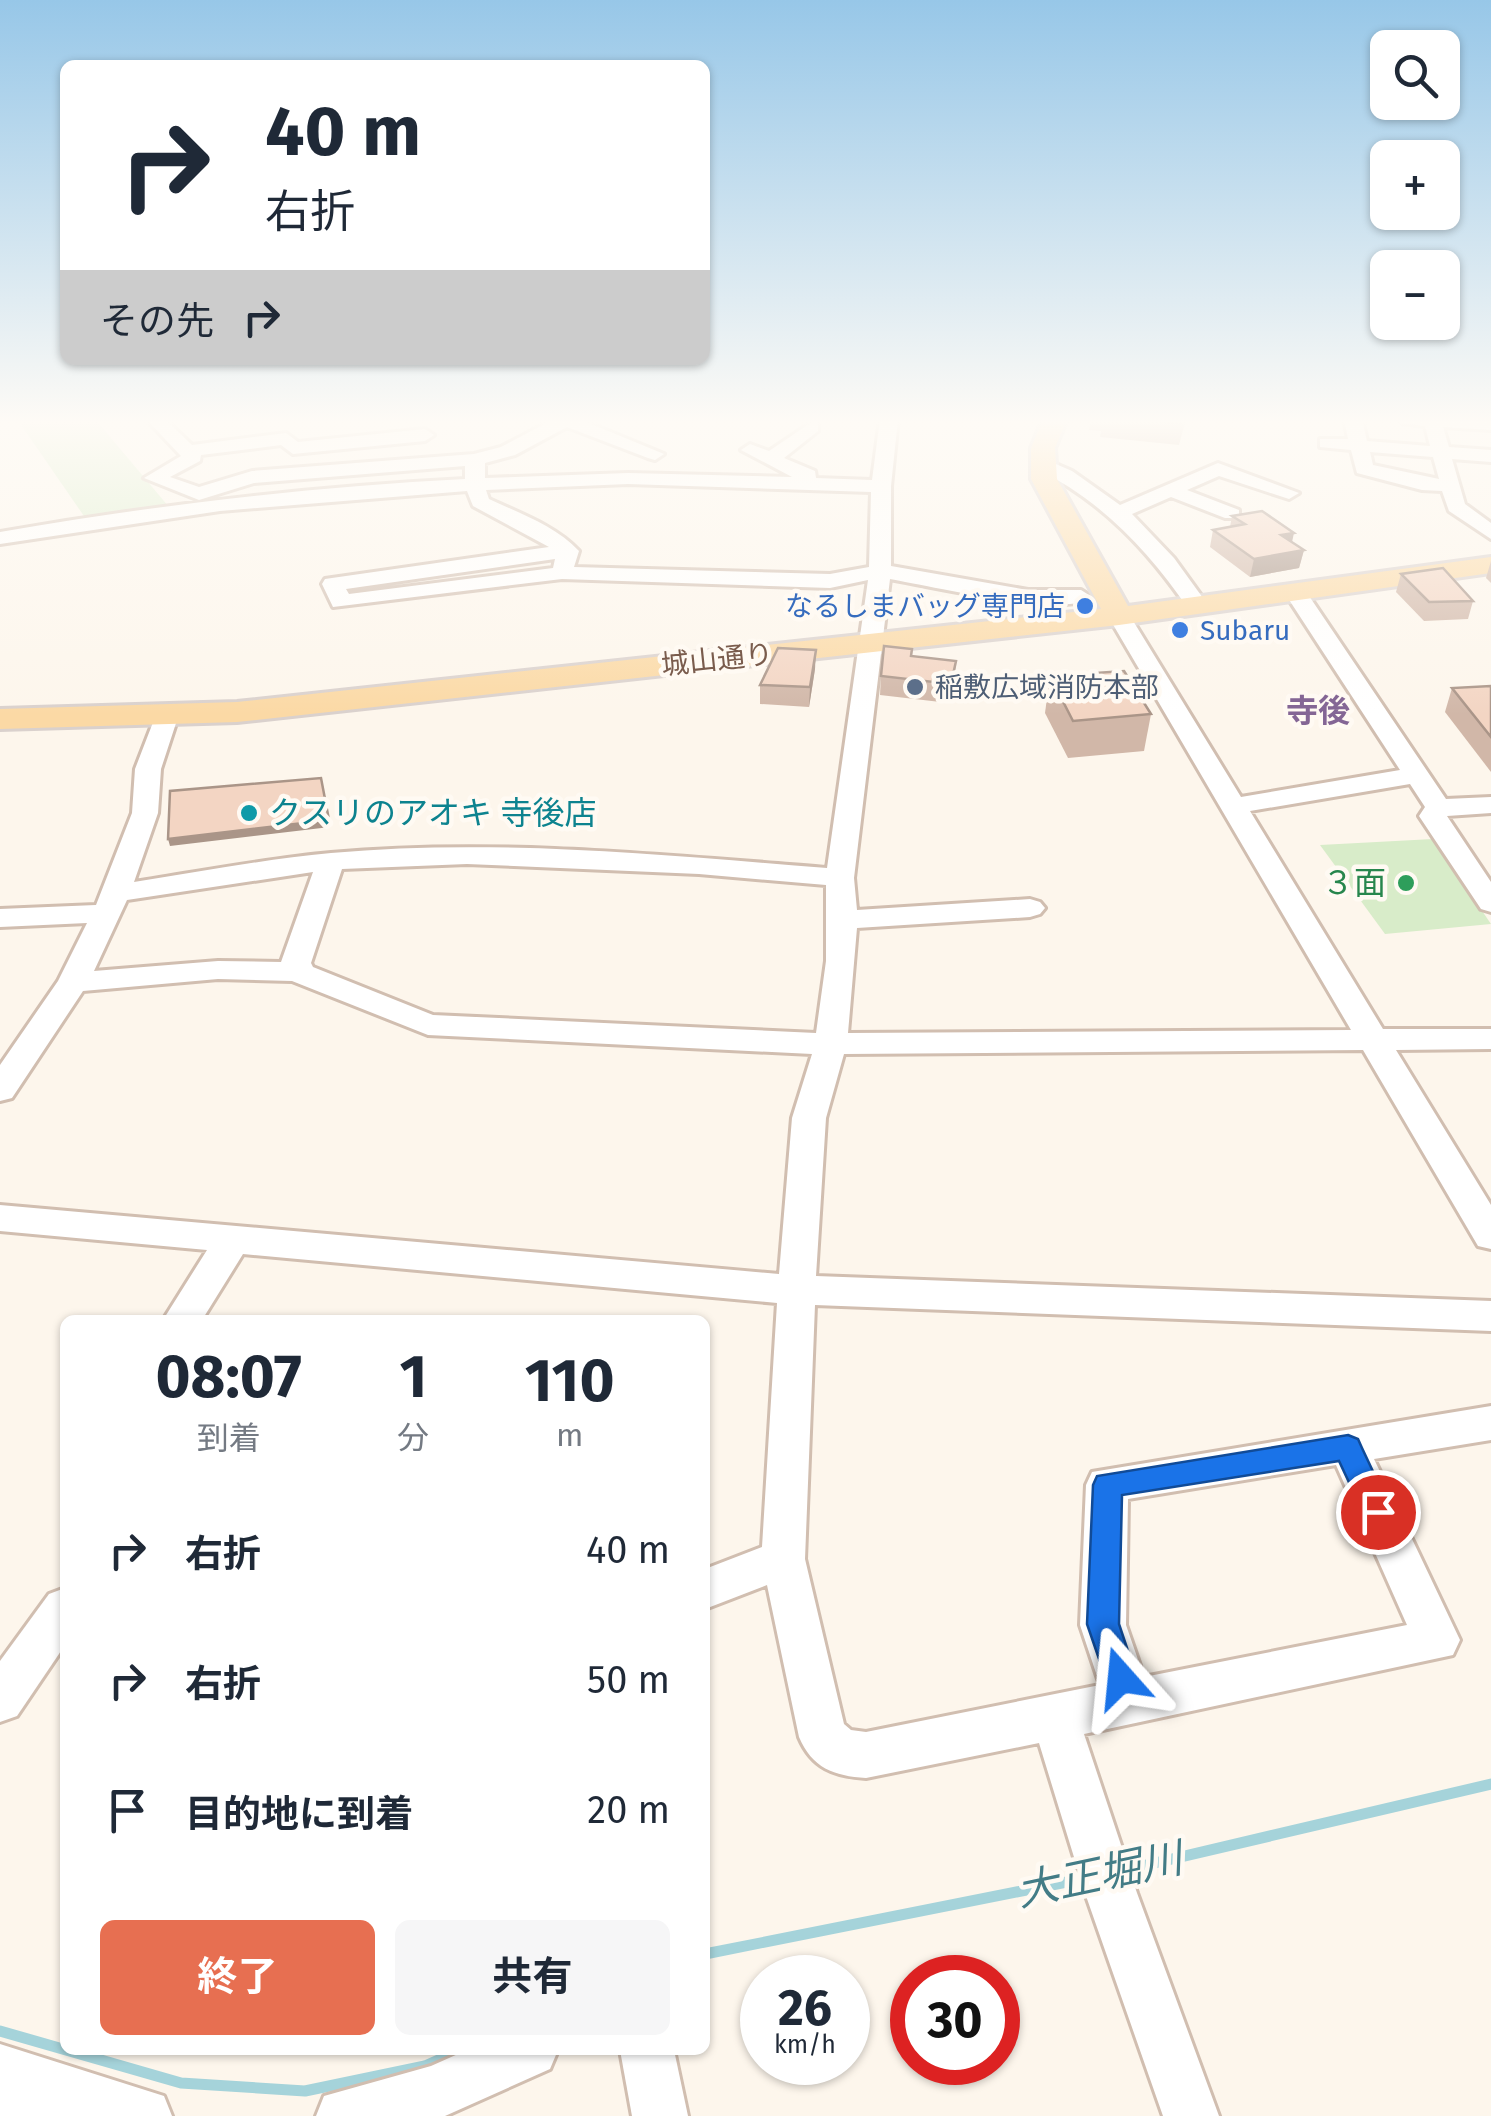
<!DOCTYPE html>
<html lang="ja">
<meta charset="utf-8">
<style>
body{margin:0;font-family:"Fira Sans","Noto Sans JP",sans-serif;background:#f6f6f7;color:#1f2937;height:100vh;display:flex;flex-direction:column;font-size:38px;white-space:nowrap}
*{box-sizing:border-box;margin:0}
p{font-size:32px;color:#747a83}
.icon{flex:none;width:55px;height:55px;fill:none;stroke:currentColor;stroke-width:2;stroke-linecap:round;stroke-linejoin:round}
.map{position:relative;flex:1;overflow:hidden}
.details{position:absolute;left:60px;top:1315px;width:650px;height:740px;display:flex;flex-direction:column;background:#fff;border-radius:15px;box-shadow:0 2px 8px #0004}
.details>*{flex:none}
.banner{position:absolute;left:60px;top:60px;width:650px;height:305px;border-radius:15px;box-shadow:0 2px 8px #0004;background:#fff;color:#1f2937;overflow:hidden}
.fabs{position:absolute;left:1370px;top:30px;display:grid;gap:20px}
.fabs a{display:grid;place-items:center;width:90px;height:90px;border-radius:15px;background:#fff;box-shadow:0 2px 8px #0004;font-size:50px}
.speed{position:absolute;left:740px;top:1955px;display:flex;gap:20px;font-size:50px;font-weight:700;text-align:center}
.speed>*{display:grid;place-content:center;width:130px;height:130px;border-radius:50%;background:#fff;box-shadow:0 2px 8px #0004;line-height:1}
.speed small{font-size:25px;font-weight:400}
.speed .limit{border:15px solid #d22;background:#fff;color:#111}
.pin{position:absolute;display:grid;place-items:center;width:85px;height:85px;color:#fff;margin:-42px;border:5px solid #fff;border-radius:50%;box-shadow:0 2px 10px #0007}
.me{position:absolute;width:110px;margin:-55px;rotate:342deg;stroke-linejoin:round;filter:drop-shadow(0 0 8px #0008)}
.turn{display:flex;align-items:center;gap:35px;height:210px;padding:0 40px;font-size:45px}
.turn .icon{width:130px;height:130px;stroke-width:2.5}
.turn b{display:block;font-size:70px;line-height:85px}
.then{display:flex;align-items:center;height:95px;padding:0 40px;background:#0003;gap:20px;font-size:38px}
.eta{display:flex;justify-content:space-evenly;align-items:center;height:170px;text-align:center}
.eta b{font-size:60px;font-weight:700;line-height:70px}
.button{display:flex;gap:20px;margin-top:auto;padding:20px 40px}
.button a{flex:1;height:115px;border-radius:15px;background:#e76f51;color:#fff;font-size:40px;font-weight:700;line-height:115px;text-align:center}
.button a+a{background:#f6f6f7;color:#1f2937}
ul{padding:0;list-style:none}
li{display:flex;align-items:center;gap:30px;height:130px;padding:0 40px}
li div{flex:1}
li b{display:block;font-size:38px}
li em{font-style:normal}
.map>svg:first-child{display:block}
.green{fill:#d8ecc9}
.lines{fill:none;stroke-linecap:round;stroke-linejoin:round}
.stream{stroke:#a5d3da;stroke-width:11}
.minor-casing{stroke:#d1beb0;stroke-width:6}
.major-casing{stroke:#dad1cd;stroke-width:6}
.minor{fill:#fff;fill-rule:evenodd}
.major{fill:#fbd9a5;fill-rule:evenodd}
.wall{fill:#d1b7a8}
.shaded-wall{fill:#aa9588}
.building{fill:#f3d5c3;stroke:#aa9588;stroke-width:2.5}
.route{fill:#1a73e8;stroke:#114b97;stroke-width:2.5}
.shop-dot{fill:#3f7fe0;stroke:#fffaf3;stroke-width:4}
.service-dot{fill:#5c6f8a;stroke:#fffaf3;stroke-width:4}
.culture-dot{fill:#0f9aa8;stroke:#fffaf3;stroke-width:4}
.leisure-dot{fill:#2e9e5b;stroke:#fffaf3;stroke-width:4}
.labels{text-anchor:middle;stroke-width:9;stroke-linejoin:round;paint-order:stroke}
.far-shop-label{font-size:28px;fill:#366cbe;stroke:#fffaf3;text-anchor:end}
.far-street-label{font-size:28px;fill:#7a5c4d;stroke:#fffaf3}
.far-service-label{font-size:28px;fill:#4e5e75;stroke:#fffaf3;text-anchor:start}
.far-quarter-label{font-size:32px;font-weight:bold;fill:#846695;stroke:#fffaf3}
.culture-label{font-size:32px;fill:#0d838f;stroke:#fffaf3;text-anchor:start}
.leisure-label{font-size:32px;fill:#27864d;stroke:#fffaf3;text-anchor:end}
.near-water-label{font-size:42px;font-style:italic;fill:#437c86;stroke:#fffaf3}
</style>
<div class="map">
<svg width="1491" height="2116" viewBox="0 0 1491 2116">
<rect width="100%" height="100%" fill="#fdf6ec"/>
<g class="green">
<path d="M17,419H95L169,507L86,519Z"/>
<path d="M1433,839L1491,924L1385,934L1320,845Z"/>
</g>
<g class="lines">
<g class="stream">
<path d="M1121,1871L1491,1784"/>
<path d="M705,1954L1087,1878"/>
<path d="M0,2031L181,2083L305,2091L425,2066L461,2050"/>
</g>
<defs>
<g id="minor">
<path d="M146,419H165L192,445L286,433L298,442L425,429L434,435L425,441L293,454L281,445L201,455L200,461L170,477L199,487L252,471L474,454L501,447L554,419H579L664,454L655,460L648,458L567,427L515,455L485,463V478L628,473L792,477L741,450L750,444L769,451L812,422L818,423V431L784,458L815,471L816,478L872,480L880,419H898L891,486V566L1028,590H1081L1092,597C1070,619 925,585 890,579L854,878L857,910L1030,899L1040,902L1045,908L1040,914L1030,917L857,928L848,1033L1351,1030L1108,616L1111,611H1127L1241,797L1400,770L1284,592L1295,585L1303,587L1446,799L1491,797V813L1447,816L1491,882V912L1481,909L1419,816L1425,807L1410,784L1250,811L1383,1029H1491V1049L1396,1050L1491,1205V1249L1478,1246L1363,1050L844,1054L826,1118L816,1276L1491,1301V1331L815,1305L805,1559L844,1724L851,1730L866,1732L1100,1685L1080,1625L1086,1485L1092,1472L1491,1406V1440L1374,1459L1460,1640L1453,1655L1084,1734L1137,1893L1219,2116H1163L1085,1893L1039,1743L866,1778C834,1776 812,1768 799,1737L767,1585L705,1609V1569L762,1547L777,1303L243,1254L202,1320H163L207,1250L0,1231V1205L779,1274L792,1118L812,1054L428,1035L292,981L218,979L83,991L12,1098L0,1101V1065L58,981L87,923L0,927V909L96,905L132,813L135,769L157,712H175L178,717L161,769L158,813L134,882C200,872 265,859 331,853C495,838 664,855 827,868L868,580L830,588L562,579L333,607L322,584L325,579L549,547L473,506L467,491L220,511L0,544V532C154,505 309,487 465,479V466L254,483L199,500L144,478L181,456ZM628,484L871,492L869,567L830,574L574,567L579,551C556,526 519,513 489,499L486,490ZM555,559L553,568L349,594L346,589ZM467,864L699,874L826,885V961L816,1033L433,1015L313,967L311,963L342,869ZM313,872L281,962L218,961L94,971L127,900ZM1336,1465L1407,1625L1144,1677L1126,1625L1128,1499Z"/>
<path d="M1344,419H1362L1367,441L1430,446L1425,426L1402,423L1399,419L1491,420V430L1443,427L1449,447L1491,450V462L1452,459L1465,504L1491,523V539L1449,511L1442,491L1422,490L1357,473L1351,450L1320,447V439H1348ZM1370,452L1433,457L1439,479L1373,465Z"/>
<path d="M1042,458L1072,471L1120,505L1218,463L1299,493L1289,499L1219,476L1187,490L1239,510V518H1225L1171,497L1132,514L1174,558L1208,605L1197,612L1189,610C1148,550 1101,500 1035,468L1032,464Z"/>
<path d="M65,1588V1645L17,1716L0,1722V1661L49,1594Z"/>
<path d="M0,2044L164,2096L172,2116H0Z"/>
<path d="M467,2050H558L550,2069L445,2116H316L324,2096L431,2066Z"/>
<path d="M620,2050H674L688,2116H632Z"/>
</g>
<path id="major" d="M1043,419H1067L1055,448L1057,479L1128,606L1491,557V573L1119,625L237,722L0,729V709L237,702L1101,609L1031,479V448Z"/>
</defs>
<use href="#minor" class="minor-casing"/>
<use href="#major" class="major-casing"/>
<use href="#minor" class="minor"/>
<use href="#major" class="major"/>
</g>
<g class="wall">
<path d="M1091,419H1186L1179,445L1100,437L1101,431L1089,430Z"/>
<path d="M1232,516L1292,543L1304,550L1299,568L1250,577L1210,547L1213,530L1230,527Z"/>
<path d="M1491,561V583L1486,578Z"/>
<path d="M1401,574L1473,601L1468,619L1424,621L1396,592Z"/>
<path d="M815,669L809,707L760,704V685Z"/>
<path d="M881,676L954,680L949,703L880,695Z"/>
<path d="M1050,676L1151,714L1144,751L1068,758L1045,713Z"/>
<path d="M1491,686V772L1445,712L1452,688Z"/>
</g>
<g class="shaded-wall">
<path d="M1294,533L1290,551L1281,535Z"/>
<path d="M1304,550L1299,568L1250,577L1254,559Z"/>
<path d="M816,650L815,669L809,707L810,687Z"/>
<path d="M956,661L954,680L949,703L951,684Z"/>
<path d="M329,820L330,827L170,846L168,839Z"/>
</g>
<g class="building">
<path d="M1136,419H1184L1182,424Z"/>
<path d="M1262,511L1294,533L1281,535L1304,550L1254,559L1213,530L1245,524L1232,516Z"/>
<path d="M1443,568L1473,601L1429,602L1401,574Z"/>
<path d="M884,646L912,649L911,656L956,661L951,684L881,676Z"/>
<path d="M778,648L816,650L810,687L760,685Z"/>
<path d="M1124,671L1151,714L1073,721L1050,676Z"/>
<path d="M1491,686V737L1452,688Z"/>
<path d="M321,778L329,820L168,839L170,791Z"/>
</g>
<linearGradient id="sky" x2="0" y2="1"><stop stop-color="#97c7e8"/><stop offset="0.59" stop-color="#fefbf6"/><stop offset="1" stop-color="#fefbf6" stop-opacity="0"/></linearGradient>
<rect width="1491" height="715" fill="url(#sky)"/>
<path class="route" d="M1348,1435L1358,1439L1362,1448L1392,1512L1388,1521L1378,1525L1367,1521L1339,1461L1122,1495L1119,1624L1137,1678L1132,1688L1121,1693L1109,1688L1087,1624L1093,1485L1097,1476Z"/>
<g class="shop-dot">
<circle cx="1085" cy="606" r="10"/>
<circle cx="1180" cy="630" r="10"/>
</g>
<circle class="service-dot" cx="915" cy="687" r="10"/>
<circle class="culture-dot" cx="249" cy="813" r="10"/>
<circle class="leisure-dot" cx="1406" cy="883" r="10"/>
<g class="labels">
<g class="far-shop-label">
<text x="1065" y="616">なるしまバッグ専門店</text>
<text x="1200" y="640" text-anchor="start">Subaru</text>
</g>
<g class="far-street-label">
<text transform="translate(717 659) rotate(-6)" y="10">城山通り</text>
</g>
<g class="far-service-label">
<text x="935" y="697">稲敷広域消防本部</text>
</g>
<g class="far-quarter-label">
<text x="1318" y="722">寺後</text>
</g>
<g class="culture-label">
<text x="269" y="824">クスリのアオキ 寺後店</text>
</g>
<g class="leisure-label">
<text x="1386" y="894">３面</text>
</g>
<g class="near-water-label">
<text transform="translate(1099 1874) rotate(-12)" y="15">大正堀川</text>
</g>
</g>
</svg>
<div class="fabs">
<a><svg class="icon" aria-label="search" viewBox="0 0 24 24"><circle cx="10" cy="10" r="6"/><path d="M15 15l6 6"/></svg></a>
<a>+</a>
<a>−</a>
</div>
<div class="speed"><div>26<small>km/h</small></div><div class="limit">30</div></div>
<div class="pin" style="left:1378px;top:1512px;background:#d93025"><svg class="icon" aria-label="arrive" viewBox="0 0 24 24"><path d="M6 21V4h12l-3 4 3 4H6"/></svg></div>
<svg class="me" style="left:1121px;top:1678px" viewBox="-20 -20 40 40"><path d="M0-17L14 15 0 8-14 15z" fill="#1a73e8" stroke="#fff" stroke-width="4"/></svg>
<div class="banner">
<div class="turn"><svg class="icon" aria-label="right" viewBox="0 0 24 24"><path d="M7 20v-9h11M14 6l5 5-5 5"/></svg><div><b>40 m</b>右折</div></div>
<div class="then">その先<svg class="icon" aria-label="right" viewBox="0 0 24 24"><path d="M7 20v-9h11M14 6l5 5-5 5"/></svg></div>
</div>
<section class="details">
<div class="eta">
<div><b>08:07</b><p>到着</p></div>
<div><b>1</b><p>分</p></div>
<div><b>110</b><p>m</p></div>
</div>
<ul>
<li><svg class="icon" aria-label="right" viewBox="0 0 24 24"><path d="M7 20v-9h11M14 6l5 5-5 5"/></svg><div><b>右折</b></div><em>40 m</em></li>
<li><svg class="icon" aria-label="right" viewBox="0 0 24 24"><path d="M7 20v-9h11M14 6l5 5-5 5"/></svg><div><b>右折</b></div><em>50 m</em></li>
<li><svg class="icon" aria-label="arrive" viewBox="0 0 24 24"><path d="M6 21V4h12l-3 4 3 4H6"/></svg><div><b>目的地に到着</b></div><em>20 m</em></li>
</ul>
<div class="button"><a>終了</a><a>共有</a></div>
</section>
</div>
